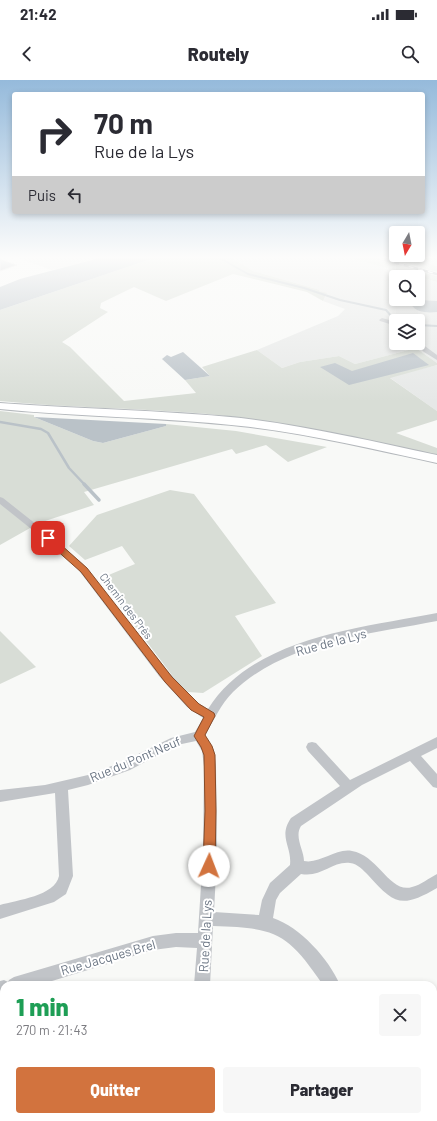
<!DOCTYPE html>
<html lang="fr">
<meta charset="utf-8">
<style>
body{margin:0;font-family:Barlow,sans-serif;background:#f7f7f7;color:#2b2b33;height:100vh;display:flex;flex-direction:column;font-size:15px;white-space:nowrap}
*{box-sizing:border-box;margin:0}
p{font-size:13px;color:#7c7c81}
.icon{flex:none;width:22px;height:22px;fill:none;stroke:currentColor;stroke-width:2;stroke-linecap:round;stroke-linejoin:round}
.map{position:relative;flex:1;overflow:hidden}
.sheet{position:absolute;left:0px;top:901px;width:437px;height:140px;display:flex;flex-direction:column;background:#fff;border-radius:12px 12px 0 0;box-shadow:0 2px 6px #0003}
.sheet>*{flex:none}
.guide{position:absolute;left:12px;top:12px;width:413px;height:122px;border-radius:4px;box-shadow:0 2px 6px #0003;background:#fff;color:#2b2b33;overflow:hidden}
.needle{width:26px;rotate:190deg}
.controls{position:absolute;left:389px;top:146px;display:grid;gap:8px}
.controls a{display:grid;place-items:center;width:36px;height:36px;border-radius:4px;background:#fff;box-shadow:0 2px 6px #0003;font-size:20px}
.pin{position:absolute;display:grid;place-items:center;width:34px;height:34px;color:#fff;margin:-17px;border-radius:8px;box-shadow:0 2px 6px #0006}
.me{position:absolute;width:44px;margin:-22px;rotate:2deg;stroke-linejoin:round;filter:drop-shadow(0 0 3px #0008)}
.turn{display:flex;align-items:center;gap:14px;height:84px;padding:0 16px;font-size:18px}
.turn .icon{width:52px;height:52px;stroke-width:2.5}
.turn b{display:block;font-size:28px;line-height:34px}
.then{display:flex;align-items:center;height:38px;padding:0 16px;background:#0003;gap:8px;font-size:15px}
.round{display:grid;place-items:center;flex:none;width:42px;height:42px;border-radius:4px;background:#f7f7f7}
.head{display:flex;align-items:center;justify-content:space-between;height:68px;padding:0 16px}
h1{font-size:24px;font-weight:800;line-height:30px;color:#1e9e55}
.cta{display:flex;gap:8px;margin-top:auto;padding:8px 16px}
.cta a{flex:1;height:46px;border-radius:4px;background:#d2733e;color:#fff;font-size:16px;font-weight:800;line-height:46px;text-align:center}
.cta a+a{background:#f7f7f7;color:#2b2b33}
.status{display:flex;justify-content:space-between;align-items:center;height:28px;padding:0 20px;background:#fff;direction:ltr}
.status svg{height:11px;fill:currentColor}
header{display:flex;justify-content:space-between;align-items:center;height:52px;padding:0 16px;background:#fff;font-size:18px;font-weight:800}
.map>svg:first-child{display:block}
.built{fill:#e6e8e7;fill-rule:evenodd}
.green{fill:#d8ddd6}
.water{fill:#bac2c8}
.lines{fill:none;stroke-linecap:round;stroke-linejoin:round}
.stream-far2{stroke:#bac2c8;stroke-width:2}
.stream-far1{stroke:#bac2c8;stroke-width:2.5}
.stream{stroke:#bac2c8;stroke-width:3.5}
.building{fill:#a8aeb5;stroke:#dadbd9}
.primary-casing{stroke:#b4b8bc;stroke-width:2}
.street{fill:#c1c4c8;fill-rule:evenodd}
.primary{fill:#fff;fill-rule:evenodd}
.rail-casing{stroke:#a3a7ad;stroke-width:2.5}
.rail{stroke:#fff;stroke-width:1.5;stroke-dasharray:5;stroke-linecap:butt}
.route{fill:#d2733e;stroke:#884b28}
.labels{text-anchor:middle;stroke-width:4;stroke-linejoin:round;paint-order:stroke}
.street-label{font-size:11px;fill:#6b7684;stroke:#fff}
.near-street-label{font-size:13px;fill:#6b7684;stroke:#fff}
</style>
<div class="status"><b>21:42</b><svg viewBox="0 0 49 12"><path d="M0 12V9h3v3zM5 12V6h3v6zM10 12V3h3v9zM15 12V0h3v12zM26 1h20v11H26zM47 4h2v5h-2z"/></svg></div>
<header><svg class="icon" aria-label="back" viewBox="0 0 24 24"><path d="M15 5l-7 7 7 7"/></svg>Routely<svg class="icon" aria-label="search" viewBox="0 0 24 24"><circle cx="10" cy="10" r="6"/><path d="M15 15l6 6"/></svg></header>
<div class="map">
<svg width="437" height="1041" viewBox="0 0 437 1041">
<rect width="100%" height="100%" fill="#f8f9f7"/>
<g class="built">
<path d="M11,176H107L52,190Z"/>
<path d="M229,176H343L437,202V283L416,268L355,284L339,276L300,282L282,288L257,270L338,236L345,229L323,221L327,214L319,211L320,210L253,191ZM396,197H418V219H396ZM396,241H418V263H396Z"/>
<path d="M401,176H437V186Z"/>
<path d="M437,285V331L389,297Z"/>
</g>
<g class="green">
<path d="M160,176H229L253,191L320,210L319,211L327,213L323,221L307,212L233,194L166,221L134,207L101,223L100,228L108,232L62,262L70,267L124,321L196,313L185,300L210,296L202,287L257,270L282,288L300,282L339,276L355,284L416,268L437,283V285L390,298L437,331V340L396,353L437,368V375C361,358 286,342 208,334C139,328 69,328 0,321V230Z"/>
<path d="M343,176H365L437,196V202Z"/>
<path d="M379,176H401L437,186V192Z"/>
<path d="M0,331L34,335V337L93,361L103,363L166,346V344L236,351L327,367L288,382L266,365L236,374L232,369L84,412L94,425L39,443L0,465Z"/>
<path d="M170,410L194,414L276,523L235,536L262,576L203,613L188,612L181,607L99,499L135,484L122,466L85,480L69,466L97,435Z"/>
<path d="M0,551L36,587L0,604Z"/>
</g>
<g class="water">
<path d="M107,176H160L0,230V207L20,199Z"/>
<path d="M419,220L437,221V232C428,233 416,233 411,224Z"/>
<path d="M183,272L210,296L185,300L162,279L167,275L171,277Z"/>
<path d="M413,273L429,285L349,305L320,287L335,283L352,291Z"/>
<path d="M34,337L166,344V346L103,363L93,361Z"/>
</g>
<g class="lines">
<g class="stream-far2">
<path d="M216,176L248,194L304,208L340,220L386,230L392,237L403,241"/>
<path d="M418,245L437,246"/>
</g>
<path class="stream-far1" d="M0,342L41,349L48,353L69,388L85,405"/>
<path class="stream" d="M84,404L99,420"/>
</g>
<path class="building" d="M0,179L17,185L0,191Z"/>
<g class="lines">
<defs>
<path id="primary" d="M0,323C80,329 161,330 241,338C307,346 372,361 437,375V383C372,369 307,353 241,346C161,337 80,337 0,329Z"/>
</defs>
<use href="#primary" class="primary-casing"/>
<g class="street">
<path d="M382,238L396,242V246L380,241L379,240Z"/>
<path d="M418,261L437,275V280L424,272L415,263H418Z"/>
<path d="M0,417L3,418L51,456L83,484L167,590L195,621L208,629C253,557 361,548 437,533V541C370,554 284,562 233,612C221,624 213,641 205,656L214,670L216,686L217,773L214,832L259,835L262,820L270,803L290,785C292,766 278,757 291,738L340,706L308,671L306,667L308,663L312,662L316,663L350,700L437,657V668L421,676L437,694V708L433,707L410,681L362,705L301,746C294,757 304,770 304,781C321,784 335,768 352,771C378,775 390,814 412,807C421,805 429,798 437,794V808C401,829 394,824 368,795C363,790 358,784 350,783C332,781 321,798 301,794L280,813L276,820L273,838C300,847 329,879 340,905H323C287,852 276,848 213,846L210,905H194L197,868L176,867L153,870L39,905H4V916L0,917V901L4,900L8,902L9,900L14,897L153,856L176,853H198L203,773L204,686L202,671L196,661L177,665L130,690L88,705L68,710L73,796L66,814L54,822L0,839V825C17,820 55,816 59,796L55,713L0,722V710L45,705L88,695L122,682L171,658L195,652L203,638L187,627L159,596L77,488L45,460L0,424Z"/>
<path d="M179,1037H197L196,1041H178Z"/>
<path d="M411,1037H429L431,1041H413Z"/>
</g>
<use href="#primary" class="primary"/>
<defs>
<path id="rail" d="M370,176L437,194"/>
</defs>
<use href="#rail" class="rail-casing"/>
<use href="#rail" class="rail"/>
</g>
<linearGradient id="sky" x2="0" y2="1"><stop stop-color="#95badb"/><stop offset="0.55" stop-color="#fcfcfb"/><stop offset="1" stop-color="#fcfcfb" stop-opacity="0"/></linearGradient>
<rect width="437" height="322" fill="url(#sky)"/>
<path class="route" d="M45,456H51L87,488L172,597L199,624L214,633L215,636L205,655L212,666L215,675L216,731L215,786L213,790L209,792L204,790L203,786L205,731L204,675L201,667L194,656L204,637L191,630L165,602L81,492L45,460L44,458Z"/>
<g class="labels">
<g class="street-label">
<text transform="translate(126 526) rotate(53)" y="4">Chemin des Près</text>
</g>
<g class="near-street-label">
<text transform="translate(331 562) rotate(-15)" y="5">Rue de la Lys</text>
<text transform="translate(135 679) rotate(-23)" y="5">Rue du Pont Neuf</text>
<text transform="translate(205 856) rotate(-87)" y="5">Rue de la Lys</text>
<text transform="translate(108 877) rotate(-16)" y="5">Rue Jacques Brel</text>
</g>
</g>
</svg>
<div class="controls">
<a><svg class="needle" viewBox="-14 -14 28 28"><path d="M0-13l5 13h-10z" fill="#e53935"/><path d="M0 13l5-13h-10z" fill="#7c7c81"/></svg></a>
<a><svg class="icon" aria-label="search" viewBox="0 0 24 24"><circle cx="10" cy="10" r="6"/><path d="M15 15l6 6"/></svg></a>
<a><svg class="icon" aria-label="layers" viewBox="0 0 24 24"><path d="M12 4l9 5-9 5-9-5zM3 14l9 5 9-5"/></svg></a>
</div>
<div class="pin" style="left:48px;top:458px;background:#d93025"><svg class="icon" aria-label="arrive" viewBox="0 0 24 24"><path d="M6 21V4h12l-3 4 3 4H6"/></svg></div>
<svg class="me" style="left:209px;top:786px" viewBox="-20 -20 40 40"><circle r="19" fill="#fff"/><path d="M0-13L10 11 0 6-10 11z" fill="#d2733e"/></svg>
<div class="guide">
<div class="turn"><svg class="icon" aria-label="right" viewBox="0 0 24 24"><path d="M7 20v-9h11M14 6l5 5-5 5"/></svg><div><b>70 m</b>Rue de la Lys</div></div>
<div class="then">Puis<svg class="icon" aria-label="left" viewBox="0 0 24 24"><path d="M17 20v-9H6M10 6l-5 5 5 5"/></svg></div>
</div>
<section class="sheet">
<div class="head"><div><h1>1 min</h1><p>270 m · 21:43</p></div><a class="round"><svg class="icon" aria-label="close" viewBox="0 0 24 24"><path d="M6 6l12 12M18 6L6 18"/></svg></a></div>
<div class="cta"><a>Quitter</a><a>Partager</a></div>
</section>
</div>
